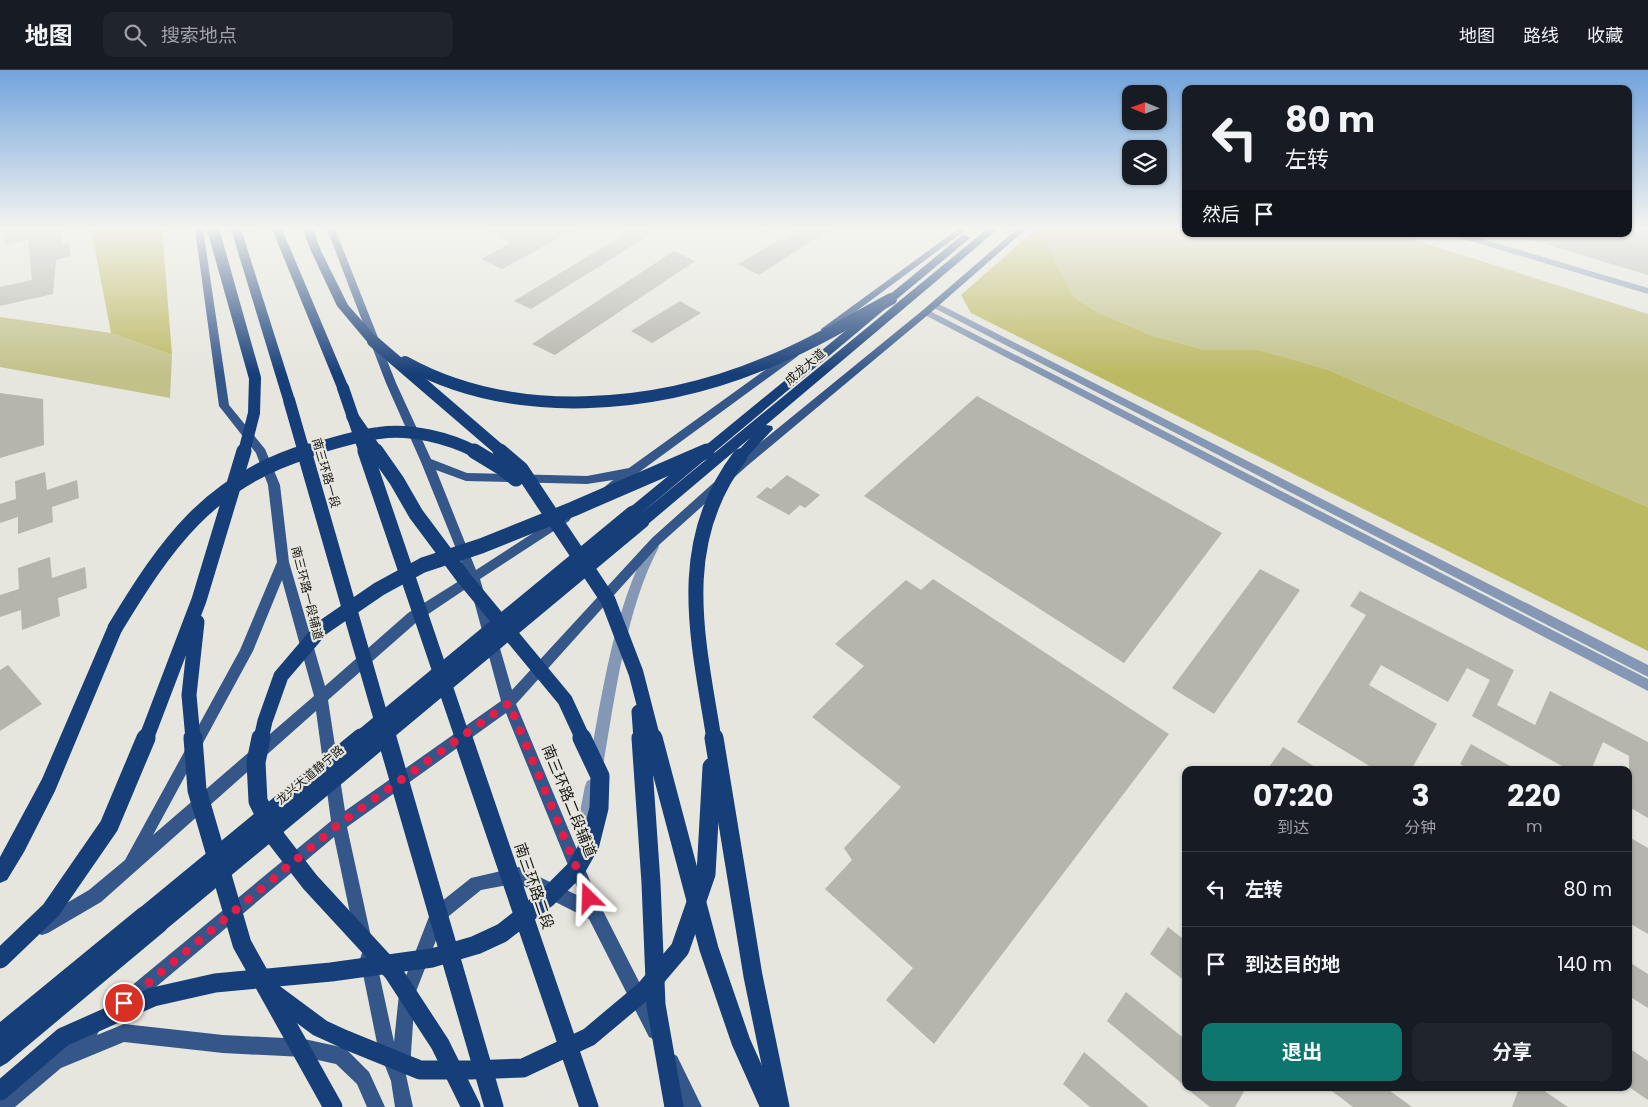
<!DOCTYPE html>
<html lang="zh">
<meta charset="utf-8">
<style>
body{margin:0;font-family:Poppins,"Noto Sans SC",sans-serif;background:#20242c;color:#f1f3f6;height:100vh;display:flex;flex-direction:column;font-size:19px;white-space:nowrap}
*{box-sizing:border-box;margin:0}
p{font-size:16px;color:#9ea1a6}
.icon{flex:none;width:28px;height:28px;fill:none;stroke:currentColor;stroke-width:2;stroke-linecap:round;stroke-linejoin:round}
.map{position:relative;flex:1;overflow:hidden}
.details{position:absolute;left:1182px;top:696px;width:450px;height:325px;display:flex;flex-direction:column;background:#171b24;border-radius:10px;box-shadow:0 1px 4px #0004}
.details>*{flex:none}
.top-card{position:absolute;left:1182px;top:15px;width:450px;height:152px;border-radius:10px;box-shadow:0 1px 4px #0004;background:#171b24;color:#f1f3f6;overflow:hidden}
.needle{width:32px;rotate:271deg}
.controls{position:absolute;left:1122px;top:15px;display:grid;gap:10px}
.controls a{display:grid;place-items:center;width:45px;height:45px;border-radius:10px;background:#171b24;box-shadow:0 1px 4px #0004;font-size:25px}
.pin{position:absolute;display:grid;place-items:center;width:42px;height:42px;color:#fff;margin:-21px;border:2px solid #fff;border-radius:50%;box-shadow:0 1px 5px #0007}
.me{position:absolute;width:55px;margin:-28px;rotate:338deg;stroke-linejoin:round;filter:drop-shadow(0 0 4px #0008)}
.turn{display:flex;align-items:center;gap:18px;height:105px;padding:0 20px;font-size:22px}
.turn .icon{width:65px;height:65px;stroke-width:2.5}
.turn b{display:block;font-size:35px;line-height:42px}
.then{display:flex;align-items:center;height:48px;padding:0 20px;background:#0003;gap:10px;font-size:19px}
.eta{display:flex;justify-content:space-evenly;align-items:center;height:85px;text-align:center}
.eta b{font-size:30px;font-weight:700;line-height:35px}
.cta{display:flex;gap:10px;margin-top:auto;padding:10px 20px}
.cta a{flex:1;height:58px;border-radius:10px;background:#0f766e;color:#fff;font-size:20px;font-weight:700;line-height:58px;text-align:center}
.cta a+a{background:#20242c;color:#f1f3f6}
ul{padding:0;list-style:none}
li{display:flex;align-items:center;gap:15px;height:75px;padding:0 20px;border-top:1px solid #363941}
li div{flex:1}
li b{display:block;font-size:19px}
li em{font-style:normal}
header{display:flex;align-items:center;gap:30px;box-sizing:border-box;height:70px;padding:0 25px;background:#171b24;border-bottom:1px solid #363941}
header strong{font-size:24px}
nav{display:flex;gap:28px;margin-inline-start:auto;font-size:18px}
.search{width:350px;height:45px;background:#20242c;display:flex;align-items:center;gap:12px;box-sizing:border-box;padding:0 18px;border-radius:10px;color:#9ea1a6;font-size:19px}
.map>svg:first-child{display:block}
.green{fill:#c2c18a}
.forest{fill:#bcb963}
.building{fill:#b5b5ad}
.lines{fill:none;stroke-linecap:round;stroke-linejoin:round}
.minor{fill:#8498b5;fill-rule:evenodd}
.major{fill:#345689;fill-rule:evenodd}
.highway{fill:#163e78;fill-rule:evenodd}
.highway-bridge-far2{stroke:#163e78;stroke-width:12}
.highway-bridge-far1{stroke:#163e78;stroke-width:15}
.highway-bridge{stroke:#163e78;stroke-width:19}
.route{stroke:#e11d48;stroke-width:9;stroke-dasharray:0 16.2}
.labels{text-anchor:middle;stroke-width:4.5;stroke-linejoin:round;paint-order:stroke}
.street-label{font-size:12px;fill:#151512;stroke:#e6e6de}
.near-street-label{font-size:15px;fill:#151512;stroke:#e6e6de}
</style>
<header>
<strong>地图</strong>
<div class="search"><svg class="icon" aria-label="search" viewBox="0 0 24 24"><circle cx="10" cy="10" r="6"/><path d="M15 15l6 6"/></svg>搜索地点</div>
<nav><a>地图</a><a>路线</a><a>收藏</a></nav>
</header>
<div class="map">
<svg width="1648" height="1037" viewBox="0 0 1648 1037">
<rect width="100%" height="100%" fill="#e6e6de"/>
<g class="green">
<path d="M1039,159H1186V164H1396L1648,244V437L1326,299L1259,280H1206L1153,266L1097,242L1073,226Z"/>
<path d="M0,247L111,263L172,285L170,328L0,297Z"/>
</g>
<g class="forest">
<path d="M91,159H162L172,285L111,263Z"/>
<path d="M1036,159H1039L1073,226L1097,242L1153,266L1206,280H1259L1326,299L1648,437V581L971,243L961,225Z"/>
</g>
<g class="building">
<path d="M4,159H60L62,174L69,172L71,186L56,190L53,224L0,236V217L32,210L28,169L5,175Z"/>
<path d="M488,159H575L502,199L481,189L511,173Z"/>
<path d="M633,159H638L651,164L531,239L514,231Z"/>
<path d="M802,159H830L759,205L738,194L781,169L784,170Z"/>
<path d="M1629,159H1648V205L1522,167V164H1629Z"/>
<path d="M674,181L695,191L555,285L532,274Z"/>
<path d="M680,231L701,243L652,273L631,261Z"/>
<path d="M0,323L43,329L44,375L0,388Z"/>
<path d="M977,326L1222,463L1124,593L864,426Z"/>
<path d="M45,402L47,420L77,410L79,428L52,437L53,452L18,464V447L0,453V434L16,429L15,411Z"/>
<path d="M787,405L820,425L805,438L800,435L789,445L756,427L767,417L771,419Z"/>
<path d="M50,487L52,508L85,497L87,518L58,528L60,546L22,560L21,540L0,547V525L19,519L18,498Z"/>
<path d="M1260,499L1300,520L1214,644L1172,618Z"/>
<path d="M933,509L1169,664L934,974L886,930L913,898L825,819L852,790L844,778L901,717L812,647L864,596L835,574L906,510L921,520Z"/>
<path d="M1360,521L1514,600L1497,635L1535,655L1550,621L1648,672V748L1629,737V686L1603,672L1591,700H1569L1472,646L1490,610L1467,598L1448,632L1381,595L1369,615L1437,654L1411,700H1376L1297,652L1366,545L1350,536Z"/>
<path d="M8,595L42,634L0,661V600Z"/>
<path d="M1471,674L1517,700H1470L1460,694Z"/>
<path d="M1283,677L1320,700H1267Z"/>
<path d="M1629,767L1648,778V864L1629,853Z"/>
<path d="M1168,857L1186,871V912L1150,884Z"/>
<path d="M1629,892L1648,904V938L1629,926Z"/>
<path d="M1126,922L1186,970V1017L1107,951Z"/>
<path d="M1629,978L1648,991V1030L1629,1017Z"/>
<path d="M1084,982L1149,1037H1090L1063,1014Z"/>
<path d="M1186,1018H1246L1235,1037H1210Z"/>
<path d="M1328,1018H1386L1412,1037H1353Z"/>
<path d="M1519,1018H1540L1568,1037H1512Z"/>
</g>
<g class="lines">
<g class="minor">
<path d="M1453,164H1465L1648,218V224L1454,166Z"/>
<path d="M935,232L1648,595V607L932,237V233Z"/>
<path d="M926,239L1648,609V621L923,244L921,242Z"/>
<path d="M653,472L659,477C626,538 615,627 603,696L601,701L596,702L591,701L589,696C602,624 614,538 649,474Z"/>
<path d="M592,709L597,711L599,716L592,762L589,767L584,769L579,767L576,762L585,716L587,711Z"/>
</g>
<g class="major">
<path d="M195,159H203L229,335L265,379L280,415L289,492L325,616L408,543L467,506L421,392L386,313L327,159H335L396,313L431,389L467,403L587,406L629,398L790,282H798V286L612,422H604L602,419L613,410L587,414L466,411L436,400L476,500L561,445H569L571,448L569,451L480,509L512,620L652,468L739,390L923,240L1017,159H1026L929,244L747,396L660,474L516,634L601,837L661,955L664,961L661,967L655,970L649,967L589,849L518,813L481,820L444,850L415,924L410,998L406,1005L413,1037H395L391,1011L378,978L360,889L362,883L368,881L374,883L376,889L394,972L399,924L432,839L471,808L519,797L581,827L506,643L347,757L371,867L369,873L363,875L357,873L355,867L334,767L125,943L119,946L113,943L110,937L113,931L331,751L316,641L101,832L48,863L42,865L36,863L34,857L36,851L89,820L125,790L240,580L277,492L268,415L256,383L219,336ZM282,510L314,626L153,765L253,581ZM470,516L501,631L345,741L328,630L418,551Z"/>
<path d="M958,159H967L827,263H821V259Z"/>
<path d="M90,952L96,955L99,961L97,965L124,954L223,965L304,969L341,977L347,980L369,1002L385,1037H367L357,1014L336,994L304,987L223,983L124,972L61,998L15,1037H0V1026L84,955Z"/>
<path d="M671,983L677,986L702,1037H683L662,992L665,986Z"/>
</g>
<g class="highway">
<path d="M231,159H241L295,330L293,333L289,334L283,330Z"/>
<path d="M272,159H282L349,318L347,321H339L337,318Z"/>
<path d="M303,159H313L321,181L348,235L377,268L379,271L377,274H369L337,236L311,181Z"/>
<path d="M987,159H998L766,355L772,356L773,359L745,389H735L733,386L750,368L647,455L642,456L637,455L635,451L638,447H628L626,443L628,439L961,166L965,165L970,168L639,445Z"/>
<path d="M115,552L120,554L123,558L55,721L24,782L7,810L0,813V787L42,709L107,558L110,554Z"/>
<path d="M146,835L153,838L156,845L159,843L166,846L169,853L166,860L7,993L0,997V952L139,838Z"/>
<path d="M270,911L277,914L327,951L353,963L356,970L353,977L346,980L313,965L263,928L260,921L263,914Z"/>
</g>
<g class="highway-bridge-far2">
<path d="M213,159L255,308L254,343L244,382"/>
<path d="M373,271L502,382"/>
<path d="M405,292C513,352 656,339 766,293C809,276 850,251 891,229"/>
<path d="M343,318L365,382"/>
<path d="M289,330L304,382"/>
<path d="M352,346L377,382"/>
<path d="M304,382C328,375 354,366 379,363C410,358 449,368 476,382"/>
<path d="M704,382L707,381"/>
</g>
<g class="highway-bridge-far1">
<path d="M304,381L387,669"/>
<path d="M365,381L463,669"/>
<path d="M376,381L397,411L416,444L463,507L565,630L583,669"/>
<path d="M474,381L502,398L516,409"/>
<path d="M500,381L521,399L608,530L636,603L653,669"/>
<path d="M115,558C166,474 209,411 308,381"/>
<path d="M639,642L641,669"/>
<path d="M146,669L199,530L244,381"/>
<path d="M193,669L189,625L197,552"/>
<path d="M261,669L265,651L281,606L322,558L379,519L423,495L481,476L573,439L707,381"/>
<path d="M359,669L633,443"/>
<path d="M380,669L642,451"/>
<path d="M714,669C698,569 673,474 740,386"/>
</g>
<g class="highway-bridge">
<path d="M193,668L197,720L242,874L333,1037"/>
<path d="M261,668L256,692L258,731L276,768L310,812L393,902L440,974L471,1037"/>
<path d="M387,668L494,1037"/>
<path d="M463,668L589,1037"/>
<path d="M641,668L651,813L656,935L674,1037"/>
<path d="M653,668L709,879L741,972L770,1037"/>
<path d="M714,668L753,906L780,1037"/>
<path d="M146,845L361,668"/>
<path d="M159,853L382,668"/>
<path d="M0,889L51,840L109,756L146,668"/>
<path d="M346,970L420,1000H470L523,998L589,967L645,920L680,879L706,804L712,697"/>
<path d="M0,1021L63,967L153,927L215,913L331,902L432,888L476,875L502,863L547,828L576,799L590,774L599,738L600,706L582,668"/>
</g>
</g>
<linearGradient id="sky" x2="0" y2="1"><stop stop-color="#71a3dc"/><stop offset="0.52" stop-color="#f4f4f0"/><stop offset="1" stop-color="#f4f4f0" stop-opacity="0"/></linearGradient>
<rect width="1648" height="304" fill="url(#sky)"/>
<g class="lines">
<path class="route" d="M124,933L339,754L509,633L589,828"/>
</g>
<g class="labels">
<g class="street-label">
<text transform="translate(805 297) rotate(-40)" y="4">成龙大道</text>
<text transform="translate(326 403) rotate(74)" y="4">南三环路一段</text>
<text transform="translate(307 523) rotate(76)" y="4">南三环路一段辅道</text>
<text transform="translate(310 705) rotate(-40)" y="4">龙兴大道静宁路</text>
</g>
<g class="near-street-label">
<text transform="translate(569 731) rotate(68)" y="5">南三环路二段辅道</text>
<text transform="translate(534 816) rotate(71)" y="5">南三环路二段</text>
</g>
</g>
</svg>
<div class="controls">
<a><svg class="needle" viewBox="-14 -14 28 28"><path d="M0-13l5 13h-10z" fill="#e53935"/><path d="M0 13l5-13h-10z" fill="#9ea1a6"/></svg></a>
<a><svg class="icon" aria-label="layers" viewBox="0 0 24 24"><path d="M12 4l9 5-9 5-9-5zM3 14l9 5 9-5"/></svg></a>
</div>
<div class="pin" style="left:124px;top:933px;background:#d93025"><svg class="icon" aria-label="arrive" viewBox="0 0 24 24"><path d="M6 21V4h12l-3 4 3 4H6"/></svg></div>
<svg class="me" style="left:589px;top:828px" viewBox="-20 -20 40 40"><path d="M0-17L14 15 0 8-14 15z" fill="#e11d48" stroke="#fff" stroke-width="4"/></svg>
<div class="top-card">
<div class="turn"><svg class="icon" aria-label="left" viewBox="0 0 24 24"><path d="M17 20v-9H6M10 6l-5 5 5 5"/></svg><div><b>80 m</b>左转</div></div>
<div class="then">然后<svg class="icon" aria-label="arrive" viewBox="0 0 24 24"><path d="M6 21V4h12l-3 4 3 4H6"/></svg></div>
</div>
<section class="details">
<div class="eta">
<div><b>07:20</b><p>到达</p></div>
<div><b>3</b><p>分钟</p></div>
<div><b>220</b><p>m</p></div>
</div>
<ul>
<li><svg class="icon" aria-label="left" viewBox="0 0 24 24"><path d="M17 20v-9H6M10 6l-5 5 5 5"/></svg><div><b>左转</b></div><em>80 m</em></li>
<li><svg class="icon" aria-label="arrive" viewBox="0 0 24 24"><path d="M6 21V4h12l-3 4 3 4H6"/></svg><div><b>到达目的地</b></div><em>140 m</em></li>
</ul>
<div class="cta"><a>退出</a><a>分享</a></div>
</section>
</div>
